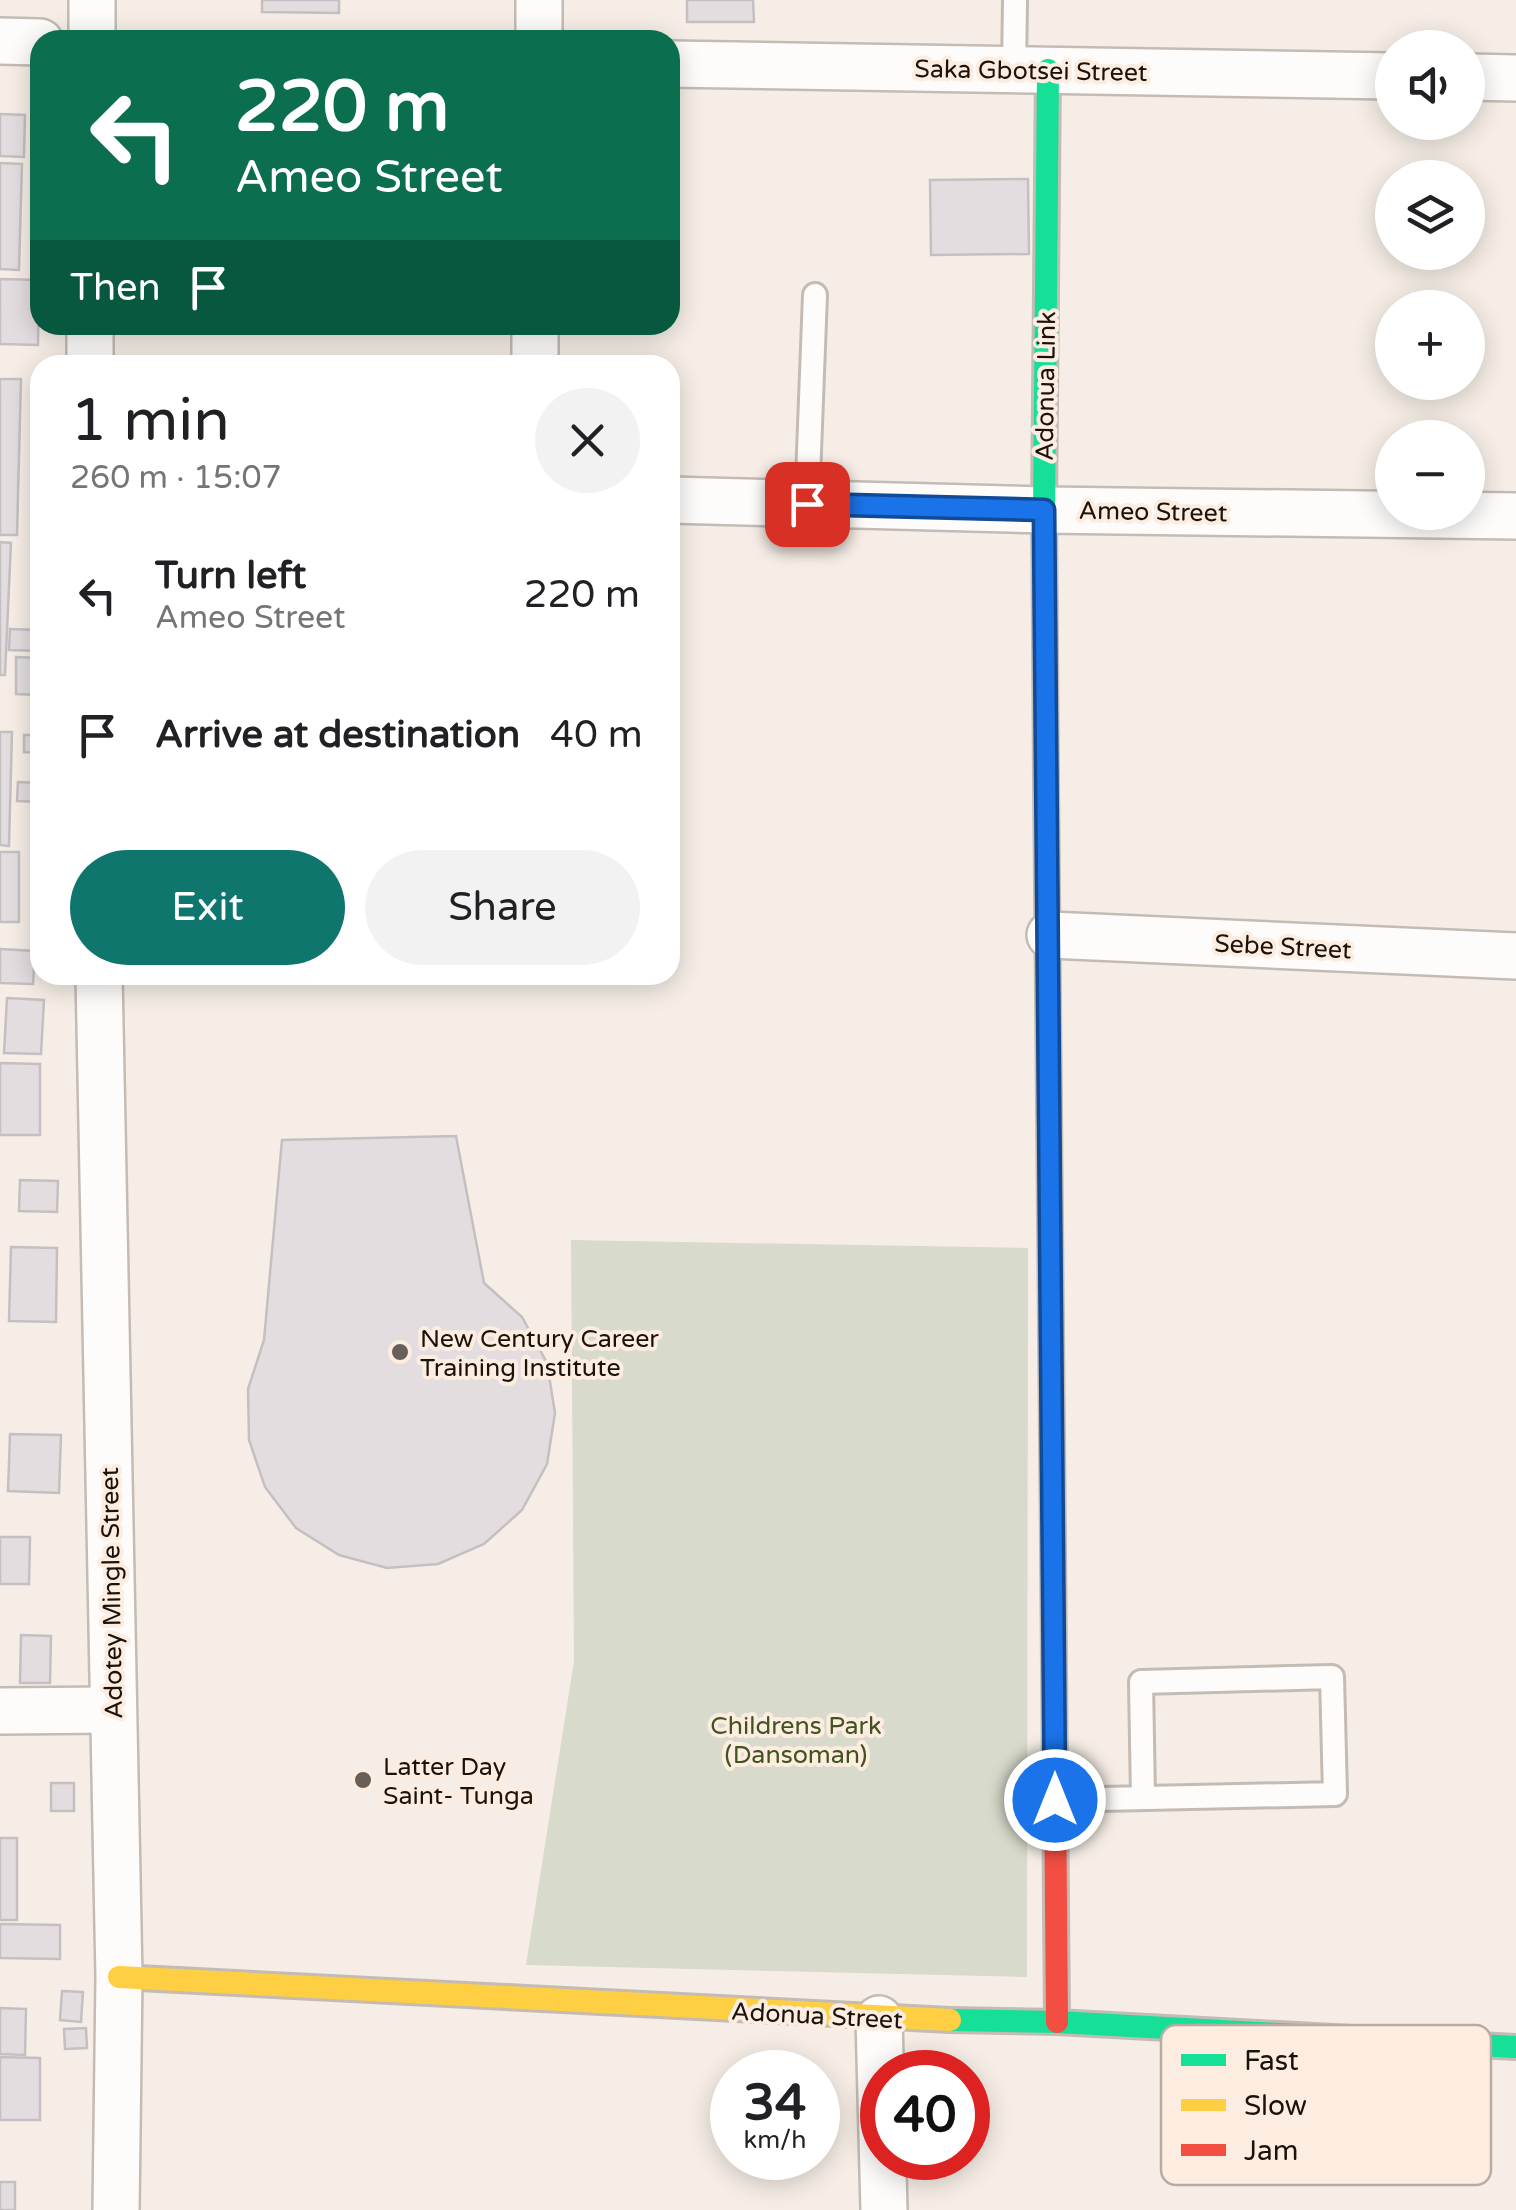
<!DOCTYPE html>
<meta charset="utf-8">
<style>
body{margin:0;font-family:"Varela Round",sans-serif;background:#f2f2f2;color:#202124;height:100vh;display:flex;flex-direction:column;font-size:38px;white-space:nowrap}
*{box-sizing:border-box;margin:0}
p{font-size:32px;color:#757577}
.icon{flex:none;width:55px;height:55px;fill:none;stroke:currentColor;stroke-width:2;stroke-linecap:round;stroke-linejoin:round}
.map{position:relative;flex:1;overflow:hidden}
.details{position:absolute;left:30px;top:355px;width:650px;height:630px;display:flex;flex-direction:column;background:#fff;border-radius:30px;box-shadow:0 5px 25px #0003}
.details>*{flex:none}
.hud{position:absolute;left:30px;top:30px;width:650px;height:305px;border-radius:30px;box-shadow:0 5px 25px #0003;background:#0b6e4f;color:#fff;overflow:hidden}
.tools{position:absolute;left:1375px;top:30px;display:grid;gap:20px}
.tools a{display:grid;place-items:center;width:110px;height:110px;border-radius:50%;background:#fff;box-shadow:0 5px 25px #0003;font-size:50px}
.speed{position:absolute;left:710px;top:2050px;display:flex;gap:20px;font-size:50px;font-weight:700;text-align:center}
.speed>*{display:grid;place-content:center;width:130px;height:130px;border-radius:50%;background:#fff;box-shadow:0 5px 25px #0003;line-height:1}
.speed small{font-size:25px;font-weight:400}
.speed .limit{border:15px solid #d22;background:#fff;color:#111}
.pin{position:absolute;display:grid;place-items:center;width:85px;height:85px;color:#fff;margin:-42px;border-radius:20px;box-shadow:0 5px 15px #0006}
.me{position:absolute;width:110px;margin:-55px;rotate:0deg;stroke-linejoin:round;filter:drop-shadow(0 0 8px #0008)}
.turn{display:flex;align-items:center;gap:35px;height:210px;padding:0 40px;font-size:45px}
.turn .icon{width:130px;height:130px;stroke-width:2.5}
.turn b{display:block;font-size:70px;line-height:85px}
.then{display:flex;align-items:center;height:95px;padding:0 40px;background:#0003;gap:20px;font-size:38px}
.round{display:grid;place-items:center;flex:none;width:105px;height:105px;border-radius:52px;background:#f2f2f2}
.overview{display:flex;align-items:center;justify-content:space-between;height:170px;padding:0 40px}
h1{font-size:60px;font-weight:600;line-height:75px}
.action{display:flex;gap:20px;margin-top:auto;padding:20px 40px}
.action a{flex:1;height:115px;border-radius:60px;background:#0f766e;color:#fff;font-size:40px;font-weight:600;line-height:115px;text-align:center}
.action a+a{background:#f2f2f2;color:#202124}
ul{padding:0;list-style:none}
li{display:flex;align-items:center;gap:30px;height:140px;padding:0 40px}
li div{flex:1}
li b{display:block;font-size:38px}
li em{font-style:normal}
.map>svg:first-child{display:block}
.green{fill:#d8dacb}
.building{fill:#e3dde0;stroke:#c4c0c1;stroke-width:2.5}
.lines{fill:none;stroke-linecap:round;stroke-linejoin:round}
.lane-casing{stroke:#c4bbb4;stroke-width:28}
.street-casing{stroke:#c4bbb4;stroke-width:50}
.fast-casing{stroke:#c4bbb4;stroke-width:28}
.slow-casing{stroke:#c4bbb4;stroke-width:28}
.jam-casing{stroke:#c4bbb4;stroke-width:28}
.lane{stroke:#fefcfb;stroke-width:22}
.street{stroke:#fefcfb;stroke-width:45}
.fast{stroke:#16e098;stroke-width:22}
.slow{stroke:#ffcf43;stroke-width:22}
.jam{stroke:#f24e42;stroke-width:22}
.route-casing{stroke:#114b97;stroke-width:25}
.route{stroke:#1a73e8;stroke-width:18}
.poi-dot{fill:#686058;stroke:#fcede0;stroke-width:4}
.labels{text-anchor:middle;stroke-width:8;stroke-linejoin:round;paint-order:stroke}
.street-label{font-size:25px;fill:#1b130b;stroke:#fcede0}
.poi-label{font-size:25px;fill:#1b130b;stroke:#fcede0;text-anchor:start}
.park-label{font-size:25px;fill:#405321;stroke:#fcede0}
.key{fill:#fcede0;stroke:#b8aca0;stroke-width:2.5}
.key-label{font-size:28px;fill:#1b130b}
</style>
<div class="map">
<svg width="1516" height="2210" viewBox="0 0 1516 2210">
<rect width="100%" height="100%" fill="#f6eee6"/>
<path class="green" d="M571,1240L1028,1248L1027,1977L526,1965L574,1661Z"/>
<g class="building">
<path d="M262,0H339V13L262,12Z"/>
<path d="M687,0H753L754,22H687Z"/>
<path d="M0,114L25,115L24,157L0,156Z"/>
<path d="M0,163L22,164L19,270L0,269Z"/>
<path d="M1028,179L1029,254L931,255L930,180Z"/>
<path d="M0,279L39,280L38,345L0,344Z"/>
<path d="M0,379H21L17,535H0Z"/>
<path d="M0,542L11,543L5,675H0Z"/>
<path d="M10,629L40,630V651L9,650Z"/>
<path d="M16,657L39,658V695L16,694Z"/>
<path d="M37,720H40V753L24,752V735H37Z"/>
<path d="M0,732H12L9,846L0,845Z"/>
<path d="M18,782L40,783V802L17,801Z"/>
<path d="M33,833H40V878H32Z"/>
<rect x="0" y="852" width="19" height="70"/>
<path d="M0,949L35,951L33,984L0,983Z"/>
<path d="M7,998L44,1000L41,1054L4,1053Z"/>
<path d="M0,1063L40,1064V1135H0Z"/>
<path d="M456,1136L484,1283L522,1317L547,1363L555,1413L547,1464L522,1510L484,1544L438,1564L387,1568L339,1555L296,1528L265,1487L249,1440L248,1389L264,1340L282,1140Z"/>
<path d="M20,1180L58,1181L57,1212L19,1211Z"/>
<path d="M11,1247L57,1248L56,1322L9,1321Z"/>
<path d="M10,1434L61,1435L59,1493L8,1491Z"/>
<path d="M0,1537H30L29,1584H0Z"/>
<path d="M21,1635L51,1636L50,1683H20Z"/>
<rect x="51" y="1783" width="23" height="28"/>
<rect x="0" y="1838" width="17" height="82"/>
<path d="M0,1924L60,1925V1959L0,1958Z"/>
<path d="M62,1991L83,1992L81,2022L60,2020Z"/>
<path d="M0,2008L26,2009L25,2055L0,2054Z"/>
<path d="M86,2028L87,2048L65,2049L64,2029Z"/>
<path d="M0,2057L40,2058V2120H0Z"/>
<rect x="0" y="2182" width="15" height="28"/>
</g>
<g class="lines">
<defs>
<g id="lane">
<path d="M1014,69L1015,0"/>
<path d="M807,504L815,295"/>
<path d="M1055,1800L1335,1794L1332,1677L1141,1682L1143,1798"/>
</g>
<g id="street">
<path d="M92,0V40"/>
<path d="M539,40V0"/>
<path d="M0,41L40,42"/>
<path d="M670,64L1392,76"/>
<path d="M1468,77L1516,78"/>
<path d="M90,365V325"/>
<path d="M535,365V325"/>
<path d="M670,500L1044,510L1516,516"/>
<path d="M1050,935L1516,956"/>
<path d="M99,975L119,1977L116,2210"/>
<path d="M0,1711L113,1710"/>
<path d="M879,2019L884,2210"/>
</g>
<g id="fast">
<path d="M1046,778L1044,510L1048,70"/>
<path d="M950,2020L1057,2022L1516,2047"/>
</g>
<g id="slow">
<path d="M1046,778L1053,1549"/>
<path d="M119,1977L950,2020"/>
</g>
<path id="jam" d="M1053,1549L1057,2022"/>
</defs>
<use href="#lane" class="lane-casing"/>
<use href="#street" class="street-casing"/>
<use href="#fast" class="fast-casing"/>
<use href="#slow" class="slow-casing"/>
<use href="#jam" class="jam-casing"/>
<use href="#lane" class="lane"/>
<use href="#street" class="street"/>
<use href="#fast" class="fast"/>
<use href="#slow" class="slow"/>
<use href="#jam" class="jam"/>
</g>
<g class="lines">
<defs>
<path id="route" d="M807,504L1044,510L1055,1800"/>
</defs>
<use href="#route" class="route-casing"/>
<use href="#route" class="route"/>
</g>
<g class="poi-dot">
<circle cx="400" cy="1352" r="10"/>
<circle cx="363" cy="1780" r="10"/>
</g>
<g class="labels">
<g class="street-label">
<text transform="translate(1031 70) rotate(1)" y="9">Saka Gbotsei Street</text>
<text transform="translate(1045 386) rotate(-89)" y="9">Adonua Link</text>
<text transform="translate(1153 511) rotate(1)" y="9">Ameo Street</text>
<text transform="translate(1283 946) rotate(3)" y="9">Sebe Street</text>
<text transform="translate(111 1593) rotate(-91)" y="9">Adotey Mingle Street</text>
<text transform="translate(817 2015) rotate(3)" y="9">Adonua Street</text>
</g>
<g class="poi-label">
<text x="420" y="1347">New Century Career<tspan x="420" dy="29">Training Institute</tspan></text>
<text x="383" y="1775">Latter Day<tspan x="383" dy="29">Saint- Tunga</tspan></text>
</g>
<g class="park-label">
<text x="796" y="1734">Childrens Park<tspan x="796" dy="29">(Dansoman)</tspan></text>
</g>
</g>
<rect x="1161" y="2025" width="330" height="160" rx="15" class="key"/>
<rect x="1181" y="2054" width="45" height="12" fill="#16e098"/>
<rect x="1181" y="2099" width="45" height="12" fill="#ffcf43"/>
<rect x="1181" y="2144" width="45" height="12" fill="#f24e42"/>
<g class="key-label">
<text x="1244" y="2070">Fast</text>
<text x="1244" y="2115">Slow</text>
<text x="1244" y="2160">Jam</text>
</g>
</svg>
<div class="tools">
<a><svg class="icon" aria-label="sound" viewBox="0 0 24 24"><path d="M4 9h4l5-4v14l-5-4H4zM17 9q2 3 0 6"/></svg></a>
<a><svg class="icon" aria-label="layers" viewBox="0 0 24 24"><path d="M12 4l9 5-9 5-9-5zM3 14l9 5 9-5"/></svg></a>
<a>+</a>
<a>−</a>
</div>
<div class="speed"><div>34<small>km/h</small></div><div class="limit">40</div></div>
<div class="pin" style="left:807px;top:504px;background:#d93025"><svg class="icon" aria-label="arrive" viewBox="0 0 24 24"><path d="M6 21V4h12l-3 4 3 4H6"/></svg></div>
<svg class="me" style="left:1055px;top:1800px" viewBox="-20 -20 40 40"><circle r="17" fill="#1a73e8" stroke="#fff" stroke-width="3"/><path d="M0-11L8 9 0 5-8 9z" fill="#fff"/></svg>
<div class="hud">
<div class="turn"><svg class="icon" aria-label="left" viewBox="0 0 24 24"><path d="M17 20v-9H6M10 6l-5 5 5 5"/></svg><div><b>220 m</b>Ameo Street</div></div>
<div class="then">Then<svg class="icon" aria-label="arrive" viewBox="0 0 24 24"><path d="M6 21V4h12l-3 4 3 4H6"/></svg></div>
</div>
<section class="details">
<div class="overview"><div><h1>1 min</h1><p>260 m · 15:07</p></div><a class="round"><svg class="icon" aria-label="close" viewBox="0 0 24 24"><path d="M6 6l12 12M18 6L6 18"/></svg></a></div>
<ul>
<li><svg class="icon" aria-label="left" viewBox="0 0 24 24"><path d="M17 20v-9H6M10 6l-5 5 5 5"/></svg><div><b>Turn left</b><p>Ameo Street</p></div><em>220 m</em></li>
<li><svg class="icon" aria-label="arrive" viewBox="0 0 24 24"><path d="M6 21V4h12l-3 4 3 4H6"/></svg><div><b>Arrive at destination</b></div><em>40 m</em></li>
</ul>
<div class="action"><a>Exit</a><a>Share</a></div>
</section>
</div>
